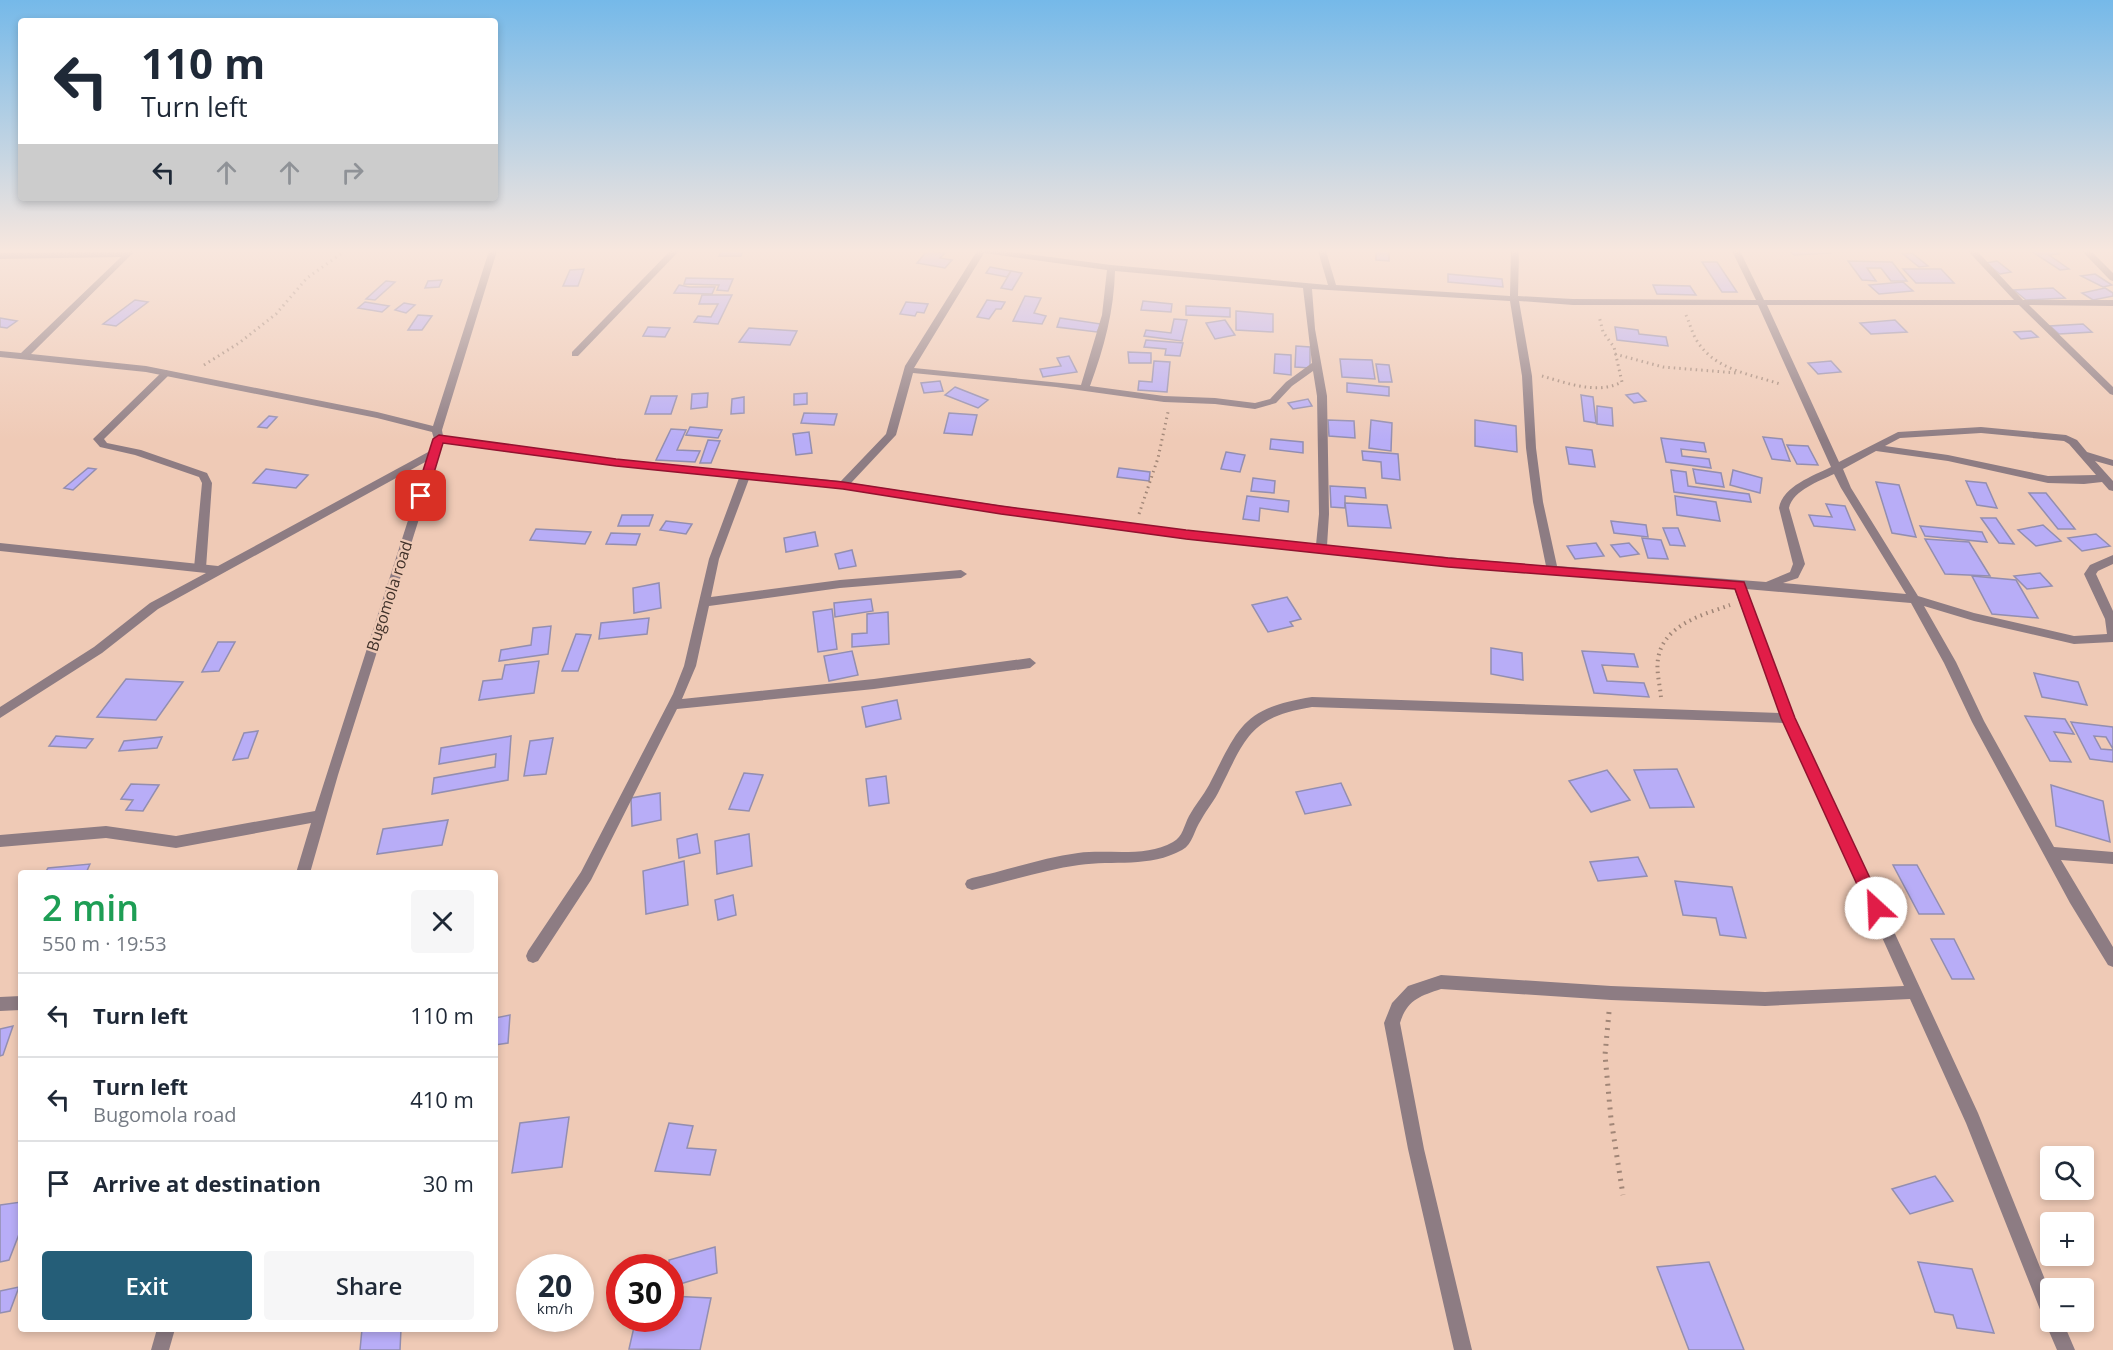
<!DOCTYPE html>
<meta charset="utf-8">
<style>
body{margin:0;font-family:"Open Sans",sans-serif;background:#f6f6f7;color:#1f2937;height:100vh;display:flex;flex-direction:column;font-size:22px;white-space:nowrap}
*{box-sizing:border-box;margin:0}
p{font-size:20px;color:#747a83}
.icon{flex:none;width:33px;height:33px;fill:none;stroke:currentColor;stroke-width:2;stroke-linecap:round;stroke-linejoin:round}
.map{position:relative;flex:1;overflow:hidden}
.panel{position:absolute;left:18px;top:870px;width:480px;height:462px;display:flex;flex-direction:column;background:#fff;border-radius:6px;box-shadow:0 3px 9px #0003}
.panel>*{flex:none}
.banner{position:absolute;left:18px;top:18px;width:480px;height:183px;border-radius:6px;box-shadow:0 3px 9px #0003;background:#fff;color:#1f2937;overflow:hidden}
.fabs{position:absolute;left:2040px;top:1146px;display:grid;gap:12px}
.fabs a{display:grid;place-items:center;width:54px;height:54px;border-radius:6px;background:#fff;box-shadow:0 3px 9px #0003;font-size:30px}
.speed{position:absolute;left:516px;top:1254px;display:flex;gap:12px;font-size:30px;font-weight:700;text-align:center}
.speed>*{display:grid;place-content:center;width:78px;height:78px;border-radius:50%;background:#fff;box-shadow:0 3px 9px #0003;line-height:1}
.speed small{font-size:15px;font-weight:400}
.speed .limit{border:9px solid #d22;background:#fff;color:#111}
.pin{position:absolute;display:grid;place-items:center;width:51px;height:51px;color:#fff;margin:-26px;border-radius:12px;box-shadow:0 3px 9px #0006}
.me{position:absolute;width:66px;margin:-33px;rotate:335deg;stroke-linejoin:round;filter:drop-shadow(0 0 4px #0008)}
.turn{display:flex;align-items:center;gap:21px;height:126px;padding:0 24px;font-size:27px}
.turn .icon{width:78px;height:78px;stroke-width:2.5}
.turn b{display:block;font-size:42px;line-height:51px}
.lanes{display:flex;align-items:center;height:57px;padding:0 24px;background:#0003;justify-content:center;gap:30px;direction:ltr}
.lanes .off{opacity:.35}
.round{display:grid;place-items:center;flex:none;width:63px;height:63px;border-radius:6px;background:#f6f6f7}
.headline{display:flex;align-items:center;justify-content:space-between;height:102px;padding:0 24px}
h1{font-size:36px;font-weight:600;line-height:45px;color:#1e9e55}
.cta{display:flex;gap:12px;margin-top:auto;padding:12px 24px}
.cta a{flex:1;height:69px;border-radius:6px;background:#255e78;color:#fff;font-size:24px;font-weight:600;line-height:69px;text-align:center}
.cta a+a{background:#f6f6f7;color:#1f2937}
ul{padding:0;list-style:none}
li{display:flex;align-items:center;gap:18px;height:84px;padding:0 24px;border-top:2px solid #e0e1e3}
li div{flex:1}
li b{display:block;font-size:22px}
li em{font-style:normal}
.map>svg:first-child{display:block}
.building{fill:#b8adf7;stroke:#938eb0;stroke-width:1.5}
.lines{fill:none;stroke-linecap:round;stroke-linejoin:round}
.path-far2{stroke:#a18677;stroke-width:3;stroke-dasharray:1.5 4;stroke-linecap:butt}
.path-far1{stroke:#a18677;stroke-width:4;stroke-dasharray:1.5 4.5;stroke-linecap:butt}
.path{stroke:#a18677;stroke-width:5;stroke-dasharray:2 6;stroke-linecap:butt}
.service{fill:#8d7c83;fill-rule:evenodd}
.minor{fill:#8d7c83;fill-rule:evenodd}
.route{fill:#e11d48;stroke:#92132f;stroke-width:1.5}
.labels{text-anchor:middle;stroke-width:5;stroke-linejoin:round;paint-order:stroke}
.street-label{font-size:16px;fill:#403129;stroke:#efcab6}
</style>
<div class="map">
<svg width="2113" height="1350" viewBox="0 0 2113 1350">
<rect width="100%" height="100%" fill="#efcab6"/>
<g class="building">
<path d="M721,251H743L741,256H719Z"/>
<path d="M927,251L945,253L940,258L952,260L945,268L917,263Z"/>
<path d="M1376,251H1389V261L1376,260Z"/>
<path d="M1790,251H1828L1830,253L1794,255Z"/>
<path d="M2031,251H2055L2059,254L2049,255L2069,269L2060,270Z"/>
<path d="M1912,253L1928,266L1919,267L1903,254Z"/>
<path d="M1848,261L1892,262L1907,281H1891L1881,268H1867L1876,281L1862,280Z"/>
<path d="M1997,261L2011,272L2000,274L1986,263Z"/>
<path d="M1702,262H1717L1737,292H1722Z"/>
<path d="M990,267L1011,271L1007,277L986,273Z"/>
<path d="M584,269L578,286H563L570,270Z"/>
<path d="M1903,269H1941L1954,283H1916Z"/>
<path d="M1011,271L1022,273L1012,290L1001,288Z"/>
<path d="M1448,274L1502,279L1503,287L1448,282Z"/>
<path d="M2095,274L2112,285L2103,287L2081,276Z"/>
<path d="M686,278L733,279L728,291L717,290L719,285L684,284Z"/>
<path d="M442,280L439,287L425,288L428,281Z"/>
<path d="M386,281L395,282L375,300L366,299Z"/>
<path d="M1903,282L1913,291L1879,294L1869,285Z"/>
<path d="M679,285L689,287H715L712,294L674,293Z"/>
<path d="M1653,285L1690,286L1696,295L1657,294Z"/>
<path d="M2053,288L2065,298L2026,300L2014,290Z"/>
<path d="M2105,288L2113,293V296L2093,300L2082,293Z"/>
<path d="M702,295H732L718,324L694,322L698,316L711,317L718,304H699Z"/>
<path d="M1025,296L1041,298L1034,313L1046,316L1042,324L1013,321Z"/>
<path d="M135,300L148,302L116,326L103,324Z"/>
<path d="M987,300L1005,302L1001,309H996L989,319L977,317Z"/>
<path d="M1143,301L1172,304L1171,312L1141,310Z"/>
<path d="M365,302L389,306L382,312L358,308Z"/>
<path d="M906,302L928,304L924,313L917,312L915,316L900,314Z"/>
<path d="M404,303L415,305L406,313L395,310Z"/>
<path d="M1186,306L1230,308V317L1186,315Z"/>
<path d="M1236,311L1273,314V332L1236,330Z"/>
<path d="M418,315L432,316L422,330H408Z"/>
<path d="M0,318L17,321L7,328L0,327Z"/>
<path d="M1060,318L1101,324L1097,332L1057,327Z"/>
<path d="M1174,319L1187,320L1182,341L1144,336L1146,330L1171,333Z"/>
<path d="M1225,320L1235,335L1215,339L1206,323Z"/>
<path d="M1895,320L1907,332L1871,334L1860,323Z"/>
<path d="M2083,324L2092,332L2059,334L2050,326Z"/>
<path d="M648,327L670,328L665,337L643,336Z"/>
<path d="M1615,327L1638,330L1639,334L1666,337L1668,346L1617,340Z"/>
<path d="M749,328L797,331L790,345L739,342Z"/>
<path d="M2031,331L2038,337L2021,339L2014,332Z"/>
<path d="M1146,340L1183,343L1180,356L1165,355L1166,349L1144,347Z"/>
<path d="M1296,346L1310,347V368L1295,367Z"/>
<path d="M1128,352L1151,353V363H1129Z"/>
<path d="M1275,354L1291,355V375L1274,373Z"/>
<path d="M1069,356L1077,372L1043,377L1040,369L1061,366L1057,358Z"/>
<path d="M1340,359L1372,360L1375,379L1342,377Z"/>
<path d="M1154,361L1170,362L1167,392L1138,390L1139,381L1152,382Z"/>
<path d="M1831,361L1841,372L1818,374L1808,363Z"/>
<path d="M1376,364L1389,365L1392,382H1379Z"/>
<path d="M940,381L943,391L924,393L921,383Z"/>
<path d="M1347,383L1389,387V396L1347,392Z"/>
<path d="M955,387L988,400L978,408L945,395Z"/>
<path d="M708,393L707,407L691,409L692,394Z"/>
<path d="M807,393V404L794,405V394Z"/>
<path d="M1638,393L1646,401L1634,403L1626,395Z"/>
<path d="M1581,395L1593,397L1596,423L1584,421Z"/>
<path d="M651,396H677L671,414H645Z"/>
<path d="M744,397V413L731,414L732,399Z"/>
<path d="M1308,399L1312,406L1293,409L1288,403Z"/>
<path d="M1597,406L1612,408L1613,426L1597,424Z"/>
<path d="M804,413L837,414L834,425L801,423Z"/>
<path d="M949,413L977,415L972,435L944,433Z"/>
<path d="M269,416L277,417L267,428L258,427Z"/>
<path d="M1328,420L1354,421L1355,438L1329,436Z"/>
<path d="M1371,420L1392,423L1391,451L1369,448Z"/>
<path d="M1475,420L1516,426L1517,452L1475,446Z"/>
<path d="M690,427L722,430L718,438L686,435Z"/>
<path d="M671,429L686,430L677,450L700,451L695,462L656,460Z"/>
<path d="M809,432L812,453L796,455L793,434Z"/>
<path d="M1763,437L1782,439L1790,461L1772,459Z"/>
<path d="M1661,438L1704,443L1706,452L1681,449L1682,456L1709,459L1711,468L1666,462Z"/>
<path d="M1271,439L1303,442V453L1270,449Z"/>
<path d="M708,440L720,441L711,463H700Z"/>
<path d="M1787,445L1808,446L1818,465L1797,464Z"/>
<path d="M1566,447L1592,450L1595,467L1569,464Z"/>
<path d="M1362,451L1398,454L1400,480L1382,478L1381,462L1363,460Z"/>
<path d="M1226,452L1245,455L1240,472L1221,469Z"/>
<path d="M88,468L96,469L73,490L64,488Z"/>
<path d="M1119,468L1150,472L1149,481L1117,477Z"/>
<path d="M266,469L308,475L296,488L253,483Z"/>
<path d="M1693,469L1721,473L1724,487L1696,483Z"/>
<path d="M1671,470L1686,472L1688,486L1749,494L1751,502L1674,492Z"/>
<path d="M1733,470L1762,478L1760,493L1730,485Z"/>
<path d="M1253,478L1275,481L1274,493L1251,491Z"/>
<path d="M1966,481L1986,483L1997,508L1977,505Z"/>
<path d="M1876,482L1899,485L1916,537L1892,533Z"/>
<path d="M1330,486L1365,488L1366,498L1345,496V508L1331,507Z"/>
<path d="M2029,493H2046L2075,529H2058Z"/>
<path d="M1247,496L1289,501L1288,512L1260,508L1259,521L1243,519Z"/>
<path d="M1675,496L1716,502L1720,521L1677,515Z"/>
<path d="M1345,503L1387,505L1391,528L1348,526Z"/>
<path d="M1826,504L1845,506L1855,530L1814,526L1809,515L1832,517Z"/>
<path d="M622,515H653L649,526H618Z"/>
<path d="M1981,518H1996L2014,544L1999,543Z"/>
<path d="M666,521L692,524L686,534L660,530Z"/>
<path d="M1611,521L1646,525L1648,537L1614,533Z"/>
<path d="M2043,525L2061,541L2036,546L2018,530Z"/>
<path d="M1920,526L1982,532L1987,542L1925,536Z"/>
<path d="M1663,528H1678L1685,546L1670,545Z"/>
<path d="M536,529L591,532L585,544L530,540Z"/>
<path d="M815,532L818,546L786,552L784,538Z"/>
<path d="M611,533L640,534L636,545L606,544Z"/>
<path d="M2096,534L2110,546L2082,551L2068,538Z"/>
<path d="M1642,538L1661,540L1668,559L1648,558Z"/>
<path d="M1925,539L1969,542L1990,576L1945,574Z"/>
<path d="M1596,543L1604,556L1575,559L1567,546Z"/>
<path d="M1629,543L1639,554L1620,557L1611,545Z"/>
<path d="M852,550L856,566L839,569L835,554Z"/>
<path d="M2040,573L2052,586L2027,589L2014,576Z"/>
<path d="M1972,576L2016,580L2038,618L1992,614Z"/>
<path d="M659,583L661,608L634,613L633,588Z"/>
<path d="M1287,597L1301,619L1290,622L1293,626L1268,632L1252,605Z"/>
<path d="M871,599L873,611L835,617L834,603Z"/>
<path d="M832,609L837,649L818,652L813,612Z"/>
<path d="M888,612L889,644L852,647V634L867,633V614Z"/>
<path d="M649,618L647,634L599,639L601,623Z"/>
<path d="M551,626L548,654L499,661L501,650L531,645L533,628Z"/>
<path d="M576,634L591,635L578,671H562Z"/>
<path d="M218,642H235L219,671L202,672Z"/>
<path d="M1491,648L1522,653L1523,680L1491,674Z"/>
<path d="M852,651L858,675L829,681L824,656Z"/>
<path d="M1582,651L1634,654L1638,667L1602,665L1607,681L1644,683L1649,697L1594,693Z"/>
<path d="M539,661L534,693L479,700L483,681L502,679L505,665Z"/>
<path d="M2034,673L2078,682L2087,705L2042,697Z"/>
<path d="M126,679L183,682L156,720L97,717Z"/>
<path d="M897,700L901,719L866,727L862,707Z"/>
<path d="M2025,716L2065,719L2074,734L2054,732L2071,762L2050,761Z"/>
<path d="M2071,722L2113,727V749L2106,737L2094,736L2101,749L2113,750V762L2090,759Z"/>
<path d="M258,731L248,758L233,760L244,733Z"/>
<path d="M56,736L93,739L86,748L49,746Z"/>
<path d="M511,736L508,780L432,794L434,778L495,767L496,754L439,764L441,748Z"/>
<path d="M162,737L157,748L119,751L124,741Z"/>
<path d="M553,738L546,774L524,776L530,741Z"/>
<path d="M1677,769L1694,807L1650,808L1634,770Z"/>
<path d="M1607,770L1630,800L1591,812L1569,781Z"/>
<path d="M744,773L763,775L749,811L729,809Z"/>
<path d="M886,776L889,803L869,806L866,779Z"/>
<path d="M1341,783L1351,805L1305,814L1296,792Z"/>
<path d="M131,784L159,785L143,811L126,810L133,800L121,799Z"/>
<path d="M2051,785L2103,801L2110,842L2056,826Z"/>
<path d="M660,793L661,820L632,826L631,798Z"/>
<path d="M448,820L442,845L377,854L383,829Z"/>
<path d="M697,834L700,853L679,858L677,839Z"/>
<path d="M749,834L752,866L717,874L715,841Z"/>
<path d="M1638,857L1647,876L1598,881L1590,862Z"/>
<path d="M684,861L688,905L646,914L643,871Z"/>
<path d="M90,864L86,873H45L48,868Z"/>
<path d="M1893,865H1917L1944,914H1919Z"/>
<path d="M1675,881L1732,887L1746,938L1720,935L1716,918L1683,915Z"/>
<path d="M733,895L736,915L718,920L715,900Z"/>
<path d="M1931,939H1954L1974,979H1952Z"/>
<path d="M510,1015L508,1043L495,1045V1018Z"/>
<path d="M13,1026L3,1055L0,1056V1029Z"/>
<path d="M569,1117L562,1167L512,1173L520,1123Z"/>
<path d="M669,1123L693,1126L687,1148L716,1150L710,1175L655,1171Z"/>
<path d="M1935,1176L1953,1201L1910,1214L1892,1189Z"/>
<path d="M21,1202V1229L9,1260L0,1262V1205Z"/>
<path d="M715,1247L717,1273L670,1287L669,1260Z"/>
<path d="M1709,1262L1744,1350H1689L1657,1267Z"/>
<path d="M1918,1262L1972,1269L1994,1333L1957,1328L1953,1315L1935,1312Z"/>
<path d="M19,1287L10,1311L0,1313V1291Z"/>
<path d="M670,1296L711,1298L700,1350L629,1349L636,1318H670Z"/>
<path d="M362,1329H401L400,1350H360Z"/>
</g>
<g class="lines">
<g class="path-far2">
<path d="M1686,315C1690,324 1692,333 1697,341C1715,370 1750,374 1780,384"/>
<path d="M1615,354L1663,367L1737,373"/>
<path d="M204,365L239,343L276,314L307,278L345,251"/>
<path d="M1542,376C1567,383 1597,395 1622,382L1614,347L1603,332L1599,316"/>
<path d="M1139,514L1158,458L1168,412"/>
</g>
<path class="path-far1" d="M1661,697C1660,685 1656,671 1658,659C1663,625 1702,615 1730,605"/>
<path class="path" d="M1609,1012L1605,1055L1611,1119L1623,1195"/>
<path class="service" d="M166,370L171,373L169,375L104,439L107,443L141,450L207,473L212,483L206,568L200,572L194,568L202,483L199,477L135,455L100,447L93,439L163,371Z"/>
<g class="minor">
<path d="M135,251L31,354L146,366L377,412L433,426L489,251H497L442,430L443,436L616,460L841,481L886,434L905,366L977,251H1005L1111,265L1328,285L1318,251H1326L1336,285L1510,296L1511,251H1519L1518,296L1573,299L1756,300L1732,251H1740L1764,300H2014L1968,251H1977L2023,300H2113V306L2029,305L2113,387V395L2110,394L2019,305H1767L1839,462L1898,432L1981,427L2066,435L2077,440L2087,452L2113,460V466L2095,461L2113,481V491L2109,490L2102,482L2084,484L2048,483L1948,461L1876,451L1843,469L1851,488L1918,596L1974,613L2074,636L2107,634L2105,619L2084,574L2090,565L2113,555V564L2098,571L2096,574L2113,611V642L2074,644L1974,621L1924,606L1956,662L1984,721L2054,847L2113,852V864L2061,860L2113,947V967L2108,965L2070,903L1972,722L1944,663L1911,603L1746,589L1795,718L1978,1113L2050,1292V1322H2063L2075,1350H2057L2045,1322L2046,1319L2041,1312L1966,1123L1910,999L1765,1006L1611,1000L1441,989C1420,996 1407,1000 1400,1023L1424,1149L1472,1350H1454L1408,1149L1384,1023L1392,1003L1408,986L1441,975L1611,986L1765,992L1904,986L1785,723L1312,707C1250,717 1246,737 1220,789C1215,800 1207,809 1201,820C1194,830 1193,844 1182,850C1150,868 1113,860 1079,865C1043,870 1007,882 972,890L967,888L965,884L967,880L972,878C1007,870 1042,858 1078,853C1109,849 1145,858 1173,842C1183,837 1184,825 1189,816C1195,805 1203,796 1209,785C1239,727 1242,708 1312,697L1781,713L1734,588L1447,566L1186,539L1001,514L843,488L749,479L719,559L711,597L840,580L961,570L967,574L961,578L840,588L709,606L696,666L682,699L874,679L1030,658L1036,663L1030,668L874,689L677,709L591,880L538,961L533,963L528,961L526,956L528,951L581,872L673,694L684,666L709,559L739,478L616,466L443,443L338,775L310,873H296L311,823L176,848L106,838L0,847V835L106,826L176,836L315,811L427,461L158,609L102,653L0,718V707L94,647L150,603L206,573L0,551V543L218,566L430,451L434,439L432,432L377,418L146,372L0,357V351L21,353L121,257L0,259V253ZM984,253L1107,270L1102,315L1081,385L914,368ZM1115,271L1303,288L1312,363L1286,382L1270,399L1255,403L1215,398L1164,396L1090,386C1104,348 1114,311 1115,271ZM1312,289L1510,301L1522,376L1526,448L1533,502L1546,566L1327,546L1329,514L1327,396L1315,329ZM1519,301L1573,305H1758L1831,467C1813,476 1783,486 1779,508L1793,564L1790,572L1766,582L1557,566L1543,502L1536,448L1532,376ZM1313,371L1317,396L1319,514L1316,545C1160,529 1006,507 851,483L896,435L913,373L1056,387L1164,402L1215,404L1255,409L1276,403L1292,386ZM1981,433L2064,441L2069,444L2096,475L2048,476L1948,455L1885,446L1900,438ZM1834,474L1841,488L1906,594L1783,583L1798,578L1805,564L1789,508C1793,490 1820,481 1834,474Z"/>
<path d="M670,251H679L578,356H572V352Z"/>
<path d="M2082,251H2091L2113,273V281L2110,280Z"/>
<path d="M21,996V1010L0,1011V997Z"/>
<path d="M157,1329H175L169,1350H151Z"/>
</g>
</g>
<linearGradient id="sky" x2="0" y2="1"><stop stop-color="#75b9e9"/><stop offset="0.57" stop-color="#f8e7de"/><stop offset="1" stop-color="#f8e7de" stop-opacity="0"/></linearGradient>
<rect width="2113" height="440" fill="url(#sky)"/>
<path class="route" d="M439,435L616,459L843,482L1001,506L1186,530L1448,558L1744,582L1795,718L1884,908L1882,913L1876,915L1870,913L1781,718L1735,589L1448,567L1186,539L1001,514L843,489L616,466L443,443L427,496L426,499H417L415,496L433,439Z"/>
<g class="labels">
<g class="street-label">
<text transform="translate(389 596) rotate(-72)" y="6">Bugomola road</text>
</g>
</g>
</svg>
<div class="fabs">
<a><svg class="icon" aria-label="search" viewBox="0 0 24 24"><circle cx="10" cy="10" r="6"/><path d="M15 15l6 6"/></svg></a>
<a>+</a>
<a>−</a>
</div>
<div class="speed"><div>20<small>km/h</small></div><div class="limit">30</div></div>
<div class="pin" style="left:421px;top:496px;background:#d93025"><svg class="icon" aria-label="arrive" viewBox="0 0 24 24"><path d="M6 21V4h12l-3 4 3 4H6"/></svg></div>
<svg class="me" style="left:1876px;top:908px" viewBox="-20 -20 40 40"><circle r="19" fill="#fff"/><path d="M0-13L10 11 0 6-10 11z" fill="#e11d48"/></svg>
<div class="banner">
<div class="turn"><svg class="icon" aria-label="left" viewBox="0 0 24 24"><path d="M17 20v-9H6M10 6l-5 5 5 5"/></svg><div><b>110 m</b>Turn left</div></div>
<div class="lanes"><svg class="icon" aria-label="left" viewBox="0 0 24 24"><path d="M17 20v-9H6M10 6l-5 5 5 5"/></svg><svg class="icon off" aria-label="ahead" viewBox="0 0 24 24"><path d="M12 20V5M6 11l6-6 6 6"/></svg><svg class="icon off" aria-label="ahead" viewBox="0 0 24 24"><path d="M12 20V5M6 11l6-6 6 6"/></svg><svg class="icon off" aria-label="right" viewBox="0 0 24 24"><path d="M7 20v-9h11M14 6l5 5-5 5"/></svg></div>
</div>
<section class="panel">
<div class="headline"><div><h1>2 min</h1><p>550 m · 19:53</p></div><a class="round"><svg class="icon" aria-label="close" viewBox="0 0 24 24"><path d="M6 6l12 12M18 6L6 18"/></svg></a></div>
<ul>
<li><svg class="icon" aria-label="left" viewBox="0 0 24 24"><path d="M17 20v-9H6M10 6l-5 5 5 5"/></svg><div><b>Turn left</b></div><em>110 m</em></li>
<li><svg class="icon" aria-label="left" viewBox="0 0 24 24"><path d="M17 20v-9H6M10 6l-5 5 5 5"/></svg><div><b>Turn left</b><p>Bugomola road</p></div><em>410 m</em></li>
<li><svg class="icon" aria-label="arrive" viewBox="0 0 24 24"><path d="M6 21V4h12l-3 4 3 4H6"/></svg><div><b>Arrive at destination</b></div><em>30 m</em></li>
</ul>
<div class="cta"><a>Exit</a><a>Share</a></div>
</section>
</div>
